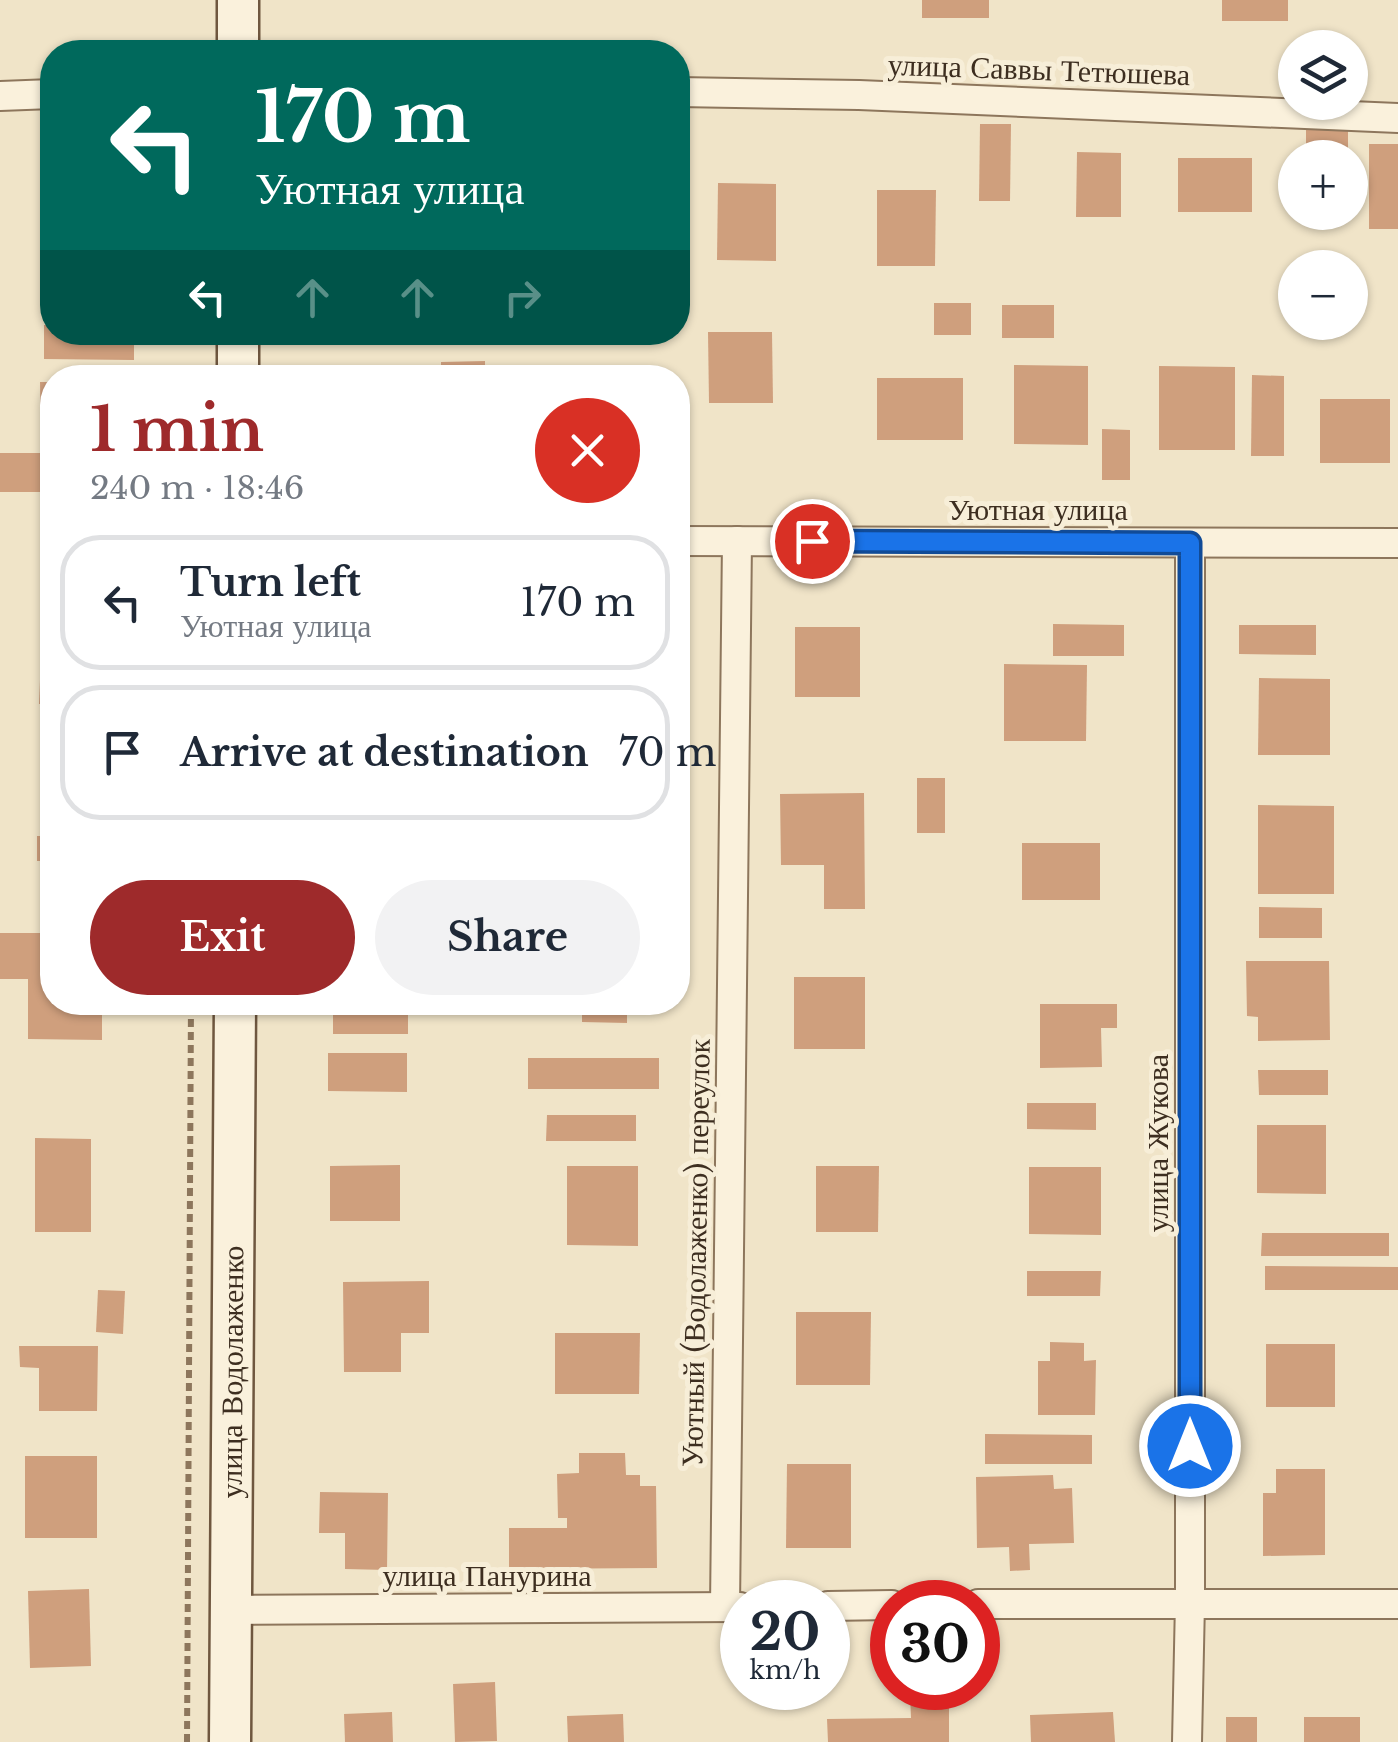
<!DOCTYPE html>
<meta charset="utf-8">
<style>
body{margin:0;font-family:"Libre Baskerville",serif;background:#f2f2f3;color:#1f2937;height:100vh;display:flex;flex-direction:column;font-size:38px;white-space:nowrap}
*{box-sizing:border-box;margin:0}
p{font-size:32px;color:#747a83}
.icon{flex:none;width:55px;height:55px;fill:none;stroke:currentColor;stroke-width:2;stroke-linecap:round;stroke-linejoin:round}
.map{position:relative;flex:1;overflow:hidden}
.details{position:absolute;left:40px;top:365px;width:650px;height:650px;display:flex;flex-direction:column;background:#fff;border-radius:40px;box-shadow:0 2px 8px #0004}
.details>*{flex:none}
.top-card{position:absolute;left:40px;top:40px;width:650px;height:305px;border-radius:40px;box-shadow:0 2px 8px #0004;background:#00695c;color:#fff;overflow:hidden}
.buttons{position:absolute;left:1278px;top:30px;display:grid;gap:20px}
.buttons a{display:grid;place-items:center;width:90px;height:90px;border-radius:50%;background:#fff;box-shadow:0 2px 8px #0004;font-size:50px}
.speed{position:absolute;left:720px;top:1580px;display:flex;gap:20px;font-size:50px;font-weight:700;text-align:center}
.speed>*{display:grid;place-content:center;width:130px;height:130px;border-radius:50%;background:#fff;box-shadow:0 2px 8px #0004;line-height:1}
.speed small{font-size:25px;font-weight:400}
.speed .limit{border:15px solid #d22;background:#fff;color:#111}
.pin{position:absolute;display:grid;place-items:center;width:85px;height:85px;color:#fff;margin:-42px;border:5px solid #fff;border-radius:50%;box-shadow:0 2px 10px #0007}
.me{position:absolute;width:110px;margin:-55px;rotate:0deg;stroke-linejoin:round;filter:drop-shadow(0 0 8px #0008)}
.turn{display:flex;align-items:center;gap:35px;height:210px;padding:0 50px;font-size:45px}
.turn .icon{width:130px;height:130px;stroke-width:2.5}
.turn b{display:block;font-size:70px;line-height:85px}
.lanes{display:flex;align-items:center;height:95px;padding:0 50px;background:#0003;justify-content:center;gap:50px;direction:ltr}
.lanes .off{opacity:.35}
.round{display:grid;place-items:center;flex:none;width:105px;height:105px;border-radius:52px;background:#f2f2f3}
.headline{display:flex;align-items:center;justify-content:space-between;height:170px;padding:0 50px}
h1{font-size:60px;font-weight:700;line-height:75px;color:#9e2a2b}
.action{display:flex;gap:20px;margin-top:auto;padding:20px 50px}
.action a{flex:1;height:115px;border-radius:60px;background:#9e2a2b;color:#fff;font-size:40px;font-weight:700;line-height:115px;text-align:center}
.action a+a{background:#f2f2f3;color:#1f2937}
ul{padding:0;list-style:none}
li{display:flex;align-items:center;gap:30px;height:135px;margin:0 20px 15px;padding:0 30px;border:5px solid #e0e1e3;border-radius:40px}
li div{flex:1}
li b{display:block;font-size:38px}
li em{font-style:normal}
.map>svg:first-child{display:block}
.building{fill:#cf9f7d}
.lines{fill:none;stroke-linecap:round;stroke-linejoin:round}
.minor-casing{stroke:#8d765c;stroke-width:32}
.secondary-casing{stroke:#6f573f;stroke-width:45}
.path{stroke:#8d765c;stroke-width:6;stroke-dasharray:8 5;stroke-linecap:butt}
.minor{stroke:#faf1dc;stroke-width:28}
.secondary{stroke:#faf1dc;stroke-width:40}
.route-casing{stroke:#114b97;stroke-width:25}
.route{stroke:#1a73e8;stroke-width:18}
.labels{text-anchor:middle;stroke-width:10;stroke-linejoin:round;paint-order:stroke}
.street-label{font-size:30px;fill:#3d2e20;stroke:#f7eed8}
</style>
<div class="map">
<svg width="1398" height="1742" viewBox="0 0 1398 1742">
<rect width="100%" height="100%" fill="#f0e4c8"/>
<g class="building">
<rect x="922" y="0" width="67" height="18"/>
<rect x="1222" y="0" width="66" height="21"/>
<path d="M980,124H1011L1010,201H979Z"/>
<path d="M1306,126L1348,127V158H1306Z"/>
<rect x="1369" y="144" width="29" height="85"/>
<path d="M1077,152L1121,153V217H1076Z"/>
<rect x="1178" y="158" width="74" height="54"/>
<path d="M718,183L776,184V261L717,260Z"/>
<path d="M877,190H936L935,266H877Z"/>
<rect x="934" y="303" width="37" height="32"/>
<rect x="1002" y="305" width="52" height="33"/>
<path d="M44,325H52V332H134V360L44,359Z"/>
<path d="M708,332H772L773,403H709Z"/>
<path d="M485,361V378H441V362Z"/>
<path d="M1014,365L1088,366V445L1014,444Z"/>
<path d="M1159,366L1235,367V450H1159Z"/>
<path d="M1252,375L1284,376V456H1251Z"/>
<rect x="877" y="378" width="86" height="62"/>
<path d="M40,382H52V443H41Z"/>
<rect x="1320" y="399" width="70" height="64"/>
<path d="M1102,429L1130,430V480H1102Z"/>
<rect x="0" y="453" width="52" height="39"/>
<rect x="42" y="516" width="10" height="75"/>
<path d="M1053,624L1124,625V656H1053Z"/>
<path d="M1239,625H1316V655L1239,654Z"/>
<rect x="795" y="627" width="65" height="70"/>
<path d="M1004,664L1087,665L1086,741H1004Z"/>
<path d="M1259,678L1330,679V755H1258Z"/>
<path d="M40,680L52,681V704H39Z"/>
<rect x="917" y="778" width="28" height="55"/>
<path d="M864,793L865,909H824V865H781L780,794Z"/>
<path d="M1258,805L1334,806V894H1258Z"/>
<path d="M47,808H52V879H48L47,861H37V836H47Z"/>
<rect x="1022" y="843" width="78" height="57"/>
<path d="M1259,907L1322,908V938H1259Z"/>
<path d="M0,933H52V1002H102V1040L28,1039V979H0Z"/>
<path d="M1246,961H1329L1330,1040L1258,1041V1017L1247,1016Z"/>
<rect x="794" y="977" width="71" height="72"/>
<rect x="333" y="1002" width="75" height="32"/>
<path d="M582,1002H627V1023L582,1022Z"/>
<path d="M1040,1004H1117V1028H1101L1102,1067L1040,1068Z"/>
<path d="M328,1053H407V1092L328,1091Z"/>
<rect x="528" y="1058" width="131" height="31"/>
<path d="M1258,1070H1328V1095H1259Z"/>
<path d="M1027,1103H1096V1130L1027,1129Z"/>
<path d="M547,1115H636V1141H546Z"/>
<path d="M1257,1125H1326V1194L1257,1193Z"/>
<path d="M35,1138L91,1139V1232H35Z"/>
<path d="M400,1165V1221H330V1166Z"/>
<path d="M567,1166H638V1246L567,1245Z"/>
<path d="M816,1166H879L878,1232H816Z"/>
<path d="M1029,1167H1101V1235L1029,1234Z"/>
<path d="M1262,1233H1389V1256H1261Z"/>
<path d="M1265,1266L1398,1267V1290H1265Z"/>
<path d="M1027,1271H1101L1100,1296H1027Z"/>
<path d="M429,1281V1333H401V1372H344L343,1282Z"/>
<path d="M98,1290L125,1291L123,1334L96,1332Z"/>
<path d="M796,1312H871L870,1385H796Z"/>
<path d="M555,1333H640L639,1394H555Z"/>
<path d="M1050,1342L1084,1343V1361L1096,1360L1095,1415H1038V1361H1050Z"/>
<rect x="1266" y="1344" width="69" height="63"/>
<path d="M19,1346H98L97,1411H39V1368L20,1367Z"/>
<path d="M985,1434L1092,1435V1464H985Z"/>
<path d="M579,1453H625L626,1475H640V1486H656L657,1568L509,1569V1528H567V1518H558L557,1474L579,1473Z"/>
<rect x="25" y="1456" width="72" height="82"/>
<path d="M787,1464H851V1548H786Z"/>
<path d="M1276,1469H1325V1555L1263,1556V1493H1276Z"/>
<path d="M1053,1475L1054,1489L1072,1488L1074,1543L1029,1544L1030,1570L1010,1571L1009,1547L977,1548L976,1477Z"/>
<path d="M320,1492L388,1493L387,1570L345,1569V1533H319Z"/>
<path d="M89,1589L91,1666L30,1668L28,1591Z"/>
<path d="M495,1682L497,1741L455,1742L453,1684Z"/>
<path d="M949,1691V1742H828L827,1719L911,1718L910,1692Z"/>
<path d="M392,1712L393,1742H345L344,1714Z"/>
<path d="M1113,1712L1115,1742H1031L1030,1715Z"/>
<path d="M623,1714L624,1742H568L567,1716Z"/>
<rect x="1226" y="1717" width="31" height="25"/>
<rect x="1304" y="1717" width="56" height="25"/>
</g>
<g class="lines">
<defs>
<g id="minor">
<path d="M678,92L859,95L1398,118"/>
<path d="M0,96L52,94"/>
<path d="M678,541L1398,543"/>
<path d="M978,1604H1398"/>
<path d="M828,1606L892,1605"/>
<path d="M725,1607L737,541"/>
<path d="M231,1610L740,1607"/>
<path d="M1187,1742L1190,1602V543"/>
</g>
<g id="secondary">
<path d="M238,0V52"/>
<path d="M238,378V332"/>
<path id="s1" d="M230,1742L235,1002"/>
</g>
</defs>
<use href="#minor" class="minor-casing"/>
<use href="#secondary" class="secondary-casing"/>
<path class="path" d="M187,1742L191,1002"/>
<use href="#minor" class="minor"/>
<use href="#secondary" class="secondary"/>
</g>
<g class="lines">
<defs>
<path id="route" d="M812,541L1190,543V1446"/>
</defs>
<use href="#route" class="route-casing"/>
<use href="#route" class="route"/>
</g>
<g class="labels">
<g class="street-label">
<text transform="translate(1039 70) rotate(2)" y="10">улица Саввы Тетюшева</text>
<text x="1038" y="520">Уютная улица</text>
<text transform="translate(1158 1143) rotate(-90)" y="10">улица Жукова</text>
<text transform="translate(696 1253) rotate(-89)" y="10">Уютный (Водолаженко) переулок</text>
<text dy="10" stroke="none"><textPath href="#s1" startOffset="370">улица Водолаженко</textPath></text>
<text x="487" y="1586">улица Панурина</text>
</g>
</g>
</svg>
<div class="buttons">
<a><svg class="icon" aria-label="layers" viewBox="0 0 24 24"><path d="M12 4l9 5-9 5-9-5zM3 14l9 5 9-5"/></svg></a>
<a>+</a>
<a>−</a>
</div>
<div class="speed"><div>20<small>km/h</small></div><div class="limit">30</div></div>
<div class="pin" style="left:812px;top:541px;background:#d93025"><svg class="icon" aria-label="arrive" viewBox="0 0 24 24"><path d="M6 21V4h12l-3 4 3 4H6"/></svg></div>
<svg class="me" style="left:1190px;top:1446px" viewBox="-20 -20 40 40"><circle r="17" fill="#1a73e8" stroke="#fff" stroke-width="3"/><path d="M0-11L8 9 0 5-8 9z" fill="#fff"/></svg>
<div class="top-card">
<div class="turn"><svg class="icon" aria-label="left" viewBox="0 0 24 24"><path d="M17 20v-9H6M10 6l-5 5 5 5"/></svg><div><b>170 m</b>Уютная улица</div></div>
<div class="lanes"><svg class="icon" aria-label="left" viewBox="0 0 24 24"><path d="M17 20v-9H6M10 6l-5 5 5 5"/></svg><svg class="icon off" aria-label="ahead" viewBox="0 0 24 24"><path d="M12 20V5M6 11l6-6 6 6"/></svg><svg class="icon off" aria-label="ahead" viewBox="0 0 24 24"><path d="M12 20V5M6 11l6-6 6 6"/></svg><svg class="icon off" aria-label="right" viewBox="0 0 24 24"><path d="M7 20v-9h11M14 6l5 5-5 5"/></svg></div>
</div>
<section class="details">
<div class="headline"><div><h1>1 min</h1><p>240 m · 18:46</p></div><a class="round" style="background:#d93025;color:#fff"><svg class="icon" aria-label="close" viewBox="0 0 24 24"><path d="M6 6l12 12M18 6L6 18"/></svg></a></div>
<ul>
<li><svg class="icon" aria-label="left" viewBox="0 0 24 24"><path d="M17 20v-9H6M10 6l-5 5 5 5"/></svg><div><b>Turn left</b><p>Уютная улица</p></div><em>170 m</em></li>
<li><svg class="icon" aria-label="arrive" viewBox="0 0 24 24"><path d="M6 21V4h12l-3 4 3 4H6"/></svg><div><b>Arrive at destination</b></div><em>70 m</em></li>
</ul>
<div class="action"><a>Exit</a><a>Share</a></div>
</section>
</div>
